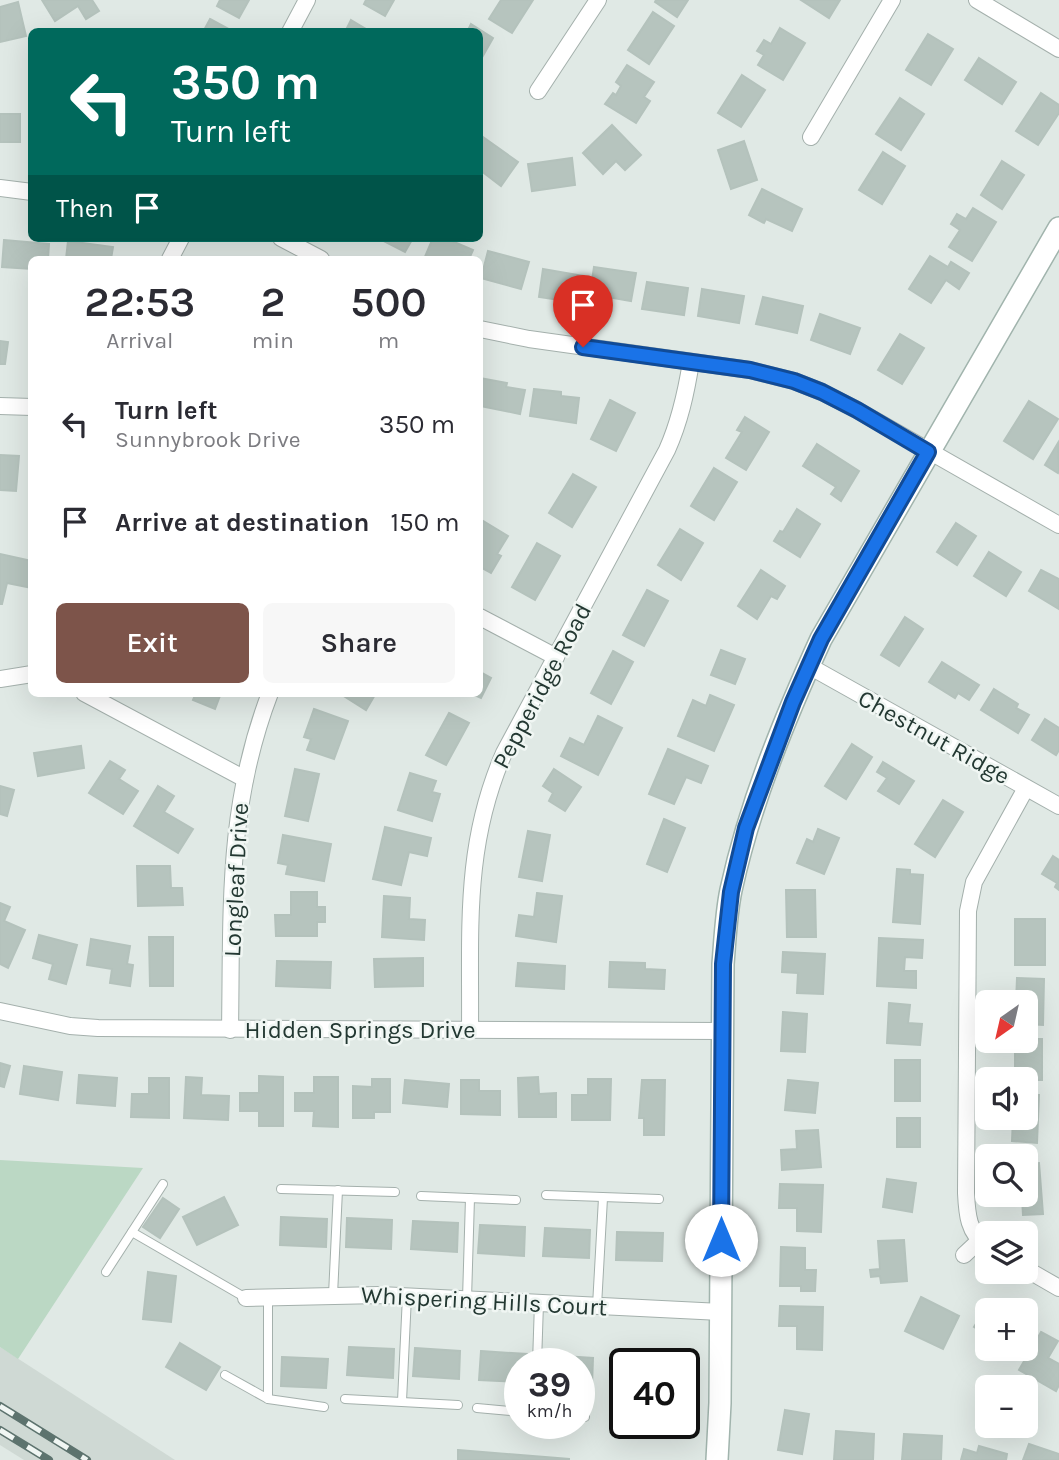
<!DOCTYPE html>
<meta charset="utf-8">
<style>
body{margin:0;font-family:Karla,sans-serif;background:#f7f7f7;color:#2b2b33;height:100vh;display:flex;flex-direction:column;font-size:26px;white-space:nowrap}
*{box-sizing:border-box;margin:0}
p{font-size:23px;color:#7c7c81}
.icon{flex:none;width:38px;height:38px;fill:none;stroke:currentColor;stroke-width:2;stroke-linecap:round;stroke-linejoin:round}
.map{position:relative;flex:1;overflow:hidden}
.side{position:absolute;left:28px;top:256px;width:455px;height:441px;display:flex;flex-direction:column;background:#fff;border-radius:10px;box-shadow:0 7px 28px #0002}
.side>*{flex:none}
.banner{position:absolute;left:28px;top:28px;width:455px;height:214px;border-radius:10px;box-shadow:0 7px 28px #0002;background:#00695c;color:#fff;overflow:hidden}
.needle{width:46px;rotate:214deg}
.controls{position:absolute;left:975px;top:990px;display:grid;gap:14px}
.controls a{display:grid;place-items:center;width:63px;height:63px;border-radius:10px;background:#fff;box-shadow:0 7px 28px #0002;font-size:35px}
.speed{position:absolute;left:504px;top:1348px;display:flex;gap:14px;font-size:35px;font-weight:700;text-align:center}
.speed>*{display:grid;place-content:center;width:91px;height:91px;border-radius:50%;background:#fff;box-shadow:0 7px 28px #0002;line-height:1}
.speed small{font-size:18px;font-weight:400}
.speed .limit{border:4px solid #111;border-radius:10px;background:#fff;color:#111}
.pin{position:absolute;display:grid;place-items:center;width:60px;height:60px;color:#fff;margin:-72px -30px;border-radius:50% 50% 50% 0;rotate:-45deg;box-shadow:0 0 7px #0007}
.pin .icon{rotate:45deg}
.me{position:absolute;width:77px;margin:-38px;rotate:0deg;stroke-linejoin:round;filter:drop-shadow(0 0 5px #0008)}
.turn{display:flex;align-items:center;gap:24px;height:147px;padding:0 28px;font-size:32px}
.turn .icon{width:91px;height:91px;stroke-width:2.5}
.turn b{display:block;font-size:49px;line-height:60px}
.then{display:flex;align-items:center;height:66px;padding:0 28px;background:#0003;gap:14px;font-size:26px}
.eta{display:flex;justify-content:space-evenly;align-items:center;height:119px;text-align:center}
.eta b{font-size:42px;font-weight:600;line-height:49px}
.cta{display:flex;gap:14px;margin-top:auto;padding:14px 28px}
.cta a{flex:1;height:80px;border-radius:10px;background:#7d544a;color:#fff;font-size:28px;font-weight:600;line-height:80px;text-align:center}
.cta a+a{background:#f7f7f7;color:#2b2b33}
ul{padding:0;list-style:none}
li{display:flex;align-items:center;gap:21px;height:98px;padding:0 28px}
li div{flex:1}
li b{display:block;font-size:26px}
li em{font-style:normal}
.map>svg:first-child{display:block}
.built{fill:#cfd9d4}
.green{fill:#bbd8c4}
.building{fill:#b6c4be;stroke:#b4c2bc;stroke-width:2}
.lines{fill:none;stroke-linecap:round;stroke-linejoin:round}
.lane-casing{stroke:#a4b0ac;stroke-width:10}
.street-casing{stroke:#a4b0ac;stroke-width:18}
.secondary-casing{stroke:#a1b4ad;stroke-width:24}
.lane{stroke:#fff;stroke-width:8}
.street{stroke:#fff;stroke-width:16}
.secondary{stroke:#fff;stroke-width:21}
.rail-casing{stroke:#5d736e;stroke-width:8}
.rail{stroke:#f0f6f3;stroke-width:5;stroke-dasharray:16;stroke-linecap:butt}
.route-casing{stroke:#114b97;stroke-width:18}
.route{stroke:#1a73e8;stroke-width:12}
.labels{text-anchor:middle;stroke-width:5;stroke-linejoin:round;paint-order:stroke}
.street-label{font-size:24px;fill:#233832;stroke:#f0f6f3}
</style>
<div class="map">
<svg width="1059" height="1460" viewBox="0 0 1059 1460">
<rect width="100%" height="100%" fill="#e0e9e5"/>
<path class="built" d="M0,1347L175,1460H24L0,1445Z"/>
<path class="green" d="M0,1160L143,1168L18,1359L0,1347Z"/>
<g class="building">
<path d="M42,0H92L99,11L86,19L78,6L55,21Z"/>
<path d="M220,0H249L239,18L217,6Z"/>
<path d="M366,0H394L385,16L364,4Z"/>
<path d="M501,0H533L512,33L489,19Z"/>
<path d="M656,0H688L677,17L655,2Z"/>
<path d="M801,0H840L829,18Z"/>
<path d="M18,2L26,36L0,42V7Z"/>
<path d="M653,12L674,26L649,64L628,50Z"/>
<path d="M210,19L234,32H203Z"/>
<path d="M351,20L371,32H345Z"/>
<path d="M471,24L493,38L480,61V32H467Z"/>
<path d="M780,28L805,43L783,80L758,65L764,55L757,51L764,40L771,44Z"/>
<path d="M928,34L953,49L931,85L906,70Z"/>
<path d="M979,58L1016,82L1002,104L965,80Z"/>
<path d="M627,65L654,82L644,97L650,101L636,123L605,104L613,93L616,95L621,86L616,82Z"/>
<path d="M742,75L765,90L741,127L718,113Z"/>
<path d="M1041,93L1059,105V113L1038,145L1016,131Z"/>
<path d="M900,98L924,114L901,150L876,134Z"/>
<rect x="0" y="114" width="20" height="28"/>
<path d="M612,125L641,155L625,170L616,161L603,174L583,153Z"/>
<path d="M483,137L518,162L501,186L480,170V142Z"/>
<path d="M744,141L757,180L731,189L718,150Z"/>
<path d="M883,152L905,166L882,204L859,190Z"/>
<path d="M572,158L575,185L532,191L528,164Z"/>
<path d="M1002,161L1024,175L1002,209L981,195Z"/>
<path d="M762,189L802,209L792,231L766,219L764,223L749,215Z"/>
<path d="M973,208L996,222L972,261L949,247L960,230L951,224L957,214L966,219Z"/>
<path d="M378,238H413L405,252Z"/>
<path d="M433,238H445L473,250L469,259H424Z"/>
<path d="M4,240L49,244L48,259H32V269L2,267Z"/>
<path d="M68,241L113,247L111,259H66Z"/>
<path d="M488,251L529,262L521,289L481,278Z"/>
<path d="M930,256L948,267L951,262L969,273L959,289L946,280L931,303L909,289Z"/>
<path d="M594,267L636,273L631,301L590,294Z"/>
<path d="M543,269L584,276L580,303L539,297Z"/>
<path d="M647,282L688,288L684,315L642,309Z"/>
<path d="M702,289L744,296L739,323L698,316Z"/>
<path d="M763,297L803,306L797,333L756,324Z"/>
<path d="M820,314L860,328L850,354L811,340Z"/>
<path d="M900,334L924,348L902,384L878,370Z"/>
<path d="M0,341L8,342L5,364H0Z"/>
<path d="M480,378L507,383L506,387L525,390L520,414L480,406Z"/>
<path d="M534,389L561,392V396L579,398L576,423L530,416Z"/>
<path d="M610,400L635,413L616,451L591,439Z"/>
<path d="M1029,401L1058,419L1033,459L1004,441Z"/>
<path d="M745,417L769,432L746,470L726,458L742,432L737,430Z"/>
<path d="M1058,443L1059,471L1058,473L1045,465Z"/>
<path d="M817,444L859,471L841,501L831,494L836,487L803,466Z"/>
<path d="M0,455L19,456L16,491L0,490Z"/>
<path d="M714,468L737,482L714,520L691,506Z"/>
<path d="M573,474L596,487L572,527L549,513Z"/>
<path d="M797,509L820,524L800,557L774,541L780,531L783,532Z"/>
<path d="M480,519L508,536L497,554L501,556L491,573L480,567Z"/>
<path d="M956,523L976,536L957,565L937,552Z"/>
<path d="M680,529L703,543L681,580L658,565Z"/>
<path d="M537,543L560,556L535,600L512,587Z"/>
<path d="M989,552L1021,572L1006,596L974,576Z"/>
<path d="M0,554L32,561V588L7,583L2,604H0Z"/>
<path d="M761,570L785,586L777,599L771,596L757,619L738,606Z"/>
<path d="M1041,570L1059,579V609L1029,591Z"/>
<path d="M647,590L668,601L644,646L623,635Z"/>
<path d="M905,617L923,629L899,666L881,655Z"/>
<path d="M721,650L745,659L735,684L711,675Z"/>
<path d="M613,651L633,662L611,704L591,693Z"/>
<path d="M942,662L979,685L969,700L958,693L955,698L929,682Z"/>
<path d="M480,672L491,678L481,698L470,693H480Z"/>
<path d="M994,689L1018,704L1016,708L1029,715L1018,733L981,710Z"/>
<path d="M196,693H221L215,709L193,700Z"/>
<path d="M339,693H376L366,710Z"/>
<path d="M710,695L734,705L714,751L678,736L693,700L706,706Z"/>
<path d="M314,709L348,721L334,759L307,750L311,739L304,737Z"/>
<path d="M449,713L469,723L446,765L426,755Z"/>
<path d="M598,716L622,728L598,775L561,756L570,738L584,745Z"/>
<path d="M1045,719L1059,728V750L1056,755L1032,740Z"/>
<path d="M852,744L872,757L846,799L825,786Z"/>
<path d="M81,746L84,768L38,776L34,753Z"/>
<path d="M668,749L708,766L701,783L686,777L674,804L649,794Z"/>
<path d="M110,761L125,770L119,779L138,791L123,814L89,793Z"/>
<path d="M883,762L914,781L899,804L878,791L887,778L877,772Z"/>
<path d="M295,769L319,774L308,821L285,816Z"/>
<path d="M554,769L581,787L565,811L549,801L553,793L543,786Z"/>
<path d="M410,773L436,781L432,792L440,794L432,821L398,810Z"/>
<path d="M0,786L14,790L7,816L0,814Z"/>
<path d="M158,786L174,796L164,812L193,829L178,853L134,826Z"/>
<path d="M943,800L963,812L935,857L915,844Z"/>
<path d="M664,819L685,828L667,872L647,864Z"/>
<path d="M385,827L431,838L427,856L409,852L401,885L373,879Z"/>
<path d="M818,829L839,838L824,874L797,863L807,839L813,842Z"/>
<path d="M528,831L550,835L542,881L519,877Z"/>
<path d="M283,835L331,844L324,881L286,874L288,865L278,863Z"/>
<path d="M1053,856L1059,860V890L1055,887L1057,883L1042,874Z"/>
<path d="M137,866H170L171,888H182L183,905L138,906Z"/>
<path d="M897,869L910,870V874L923,875L920,924L893,922Z"/>
<path d="M786,890H815L816,937H787Z"/>
<path d="M291,892H317V907H325V922H317V936H276L275,915H291Z"/>
<path d="M537,893L562,896L556,942L516,936L519,915L534,917Z"/>
<path d="M384,896L410,898L409,919L425,920L424,940L382,937Z"/>
<path d="M0,903L10,907L4,921L25,930L8,968L0,964Z"/>
<rect x="1015" y="919" width="30" height="46"/>
<path d="M39,935L77,945L66,984L49,979L53,964L33,958Z"/>
<path d="M149,937H173V986H150Z"/>
<path d="M879,938L923,940L922,958L905,957L904,971H916V988L877,986Z"/>
<path d="M91,939L130,946L127,964L133,965L130,986L110,983L112,969L87,965Z"/>
<path d="M783,952L825,954L823,994L797,993L798,973L782,972Z"/>
<path d="M423,958V986L375,987L374,959Z"/>
<path d="M277,961L331,962L330,988L276,986Z"/>
<path d="M610,962L645,963V969L665,970L664,989L609,987Z"/>
<path d="M518,963L565,966L564,989L516,986Z"/>
<path d="M1017,978L1044,979L1043,1025L1026,1024V1003H1016Z"/>
<path d="M889,1003L910,1005L908,1023L922,1024L920,1045L887,1043Z"/>
<path d="M783,1012L807,1014L805,1052L781,1051Z"/>
<path d="M1026,1039H1042V1080H1015V1041H1026Z"/>
<rect x="895" y="1060" width="25" height="41"/>
<path d="M0,1063L10,1066L4,1087L0,1086Z"/>
<path d="M24,1066L62,1072L58,1100L20,1094Z"/>
<path d="M79,1075L117,1078L115,1106L77,1103Z"/>
<path d="M259,1076L283,1077V1126H259V1111H240V1093H259Z"/>
<path d="M186,1077L202,1078L201,1095L229,1096L228,1120L184,1118Z"/>
<path d="M314,1077H338V1127L313,1126L314,1111H295V1093H314Z"/>
<path d="M538,1077L539,1094L556,1093V1117H519L518,1078Z"/>
<path d="M149,1078H169V1118L131,1117L132,1094H149Z"/>
<path d="M372,1079H390V1112H374V1118H353V1086L372,1087Z"/>
<path d="M588,1079H611L610,1120H572V1095H588Z"/>
<path d="M405,1080L449,1084L447,1107L403,1103Z"/>
<path d="M461,1080H479V1091H500V1115L461,1114Z"/>
<path d="M642,1080H665L664,1135H644V1118H639Z"/>
<path d="M788,1080L818,1083L815,1113L785,1110Z"/>
<path d="M1026,1095H1039L1037,1143L1012,1141L1013,1118H1026Z"/>
<rect x="897" y="1118" width="23" height="29"/>
<path d="M818,1130L821,1167L782,1170L781,1150L797,1149L796,1131Z"/>
<path d="M1039,1163L1043,1214L1023,1215L1022,1198H1016V1195H1026V1164Z"/>
<path d="M887,1179L916,1183L912,1212L883,1207Z"/>
<path d="M780,1184L823,1185L821,1232L797,1231V1208H779Z"/>
<path d="M224,1197L238,1225L197,1245L183,1217Z"/>
<path d="M163,1198L179,1209L160,1238L143,1227Z"/>
<path d="M281,1217L327,1219L326,1247L280,1245Z"/>
<path d="M347,1218L392,1220L391,1249L346,1247Z"/>
<path d="M413,1221L458,1223L457,1252L411,1249Z"/>
<path d="M480,1225L525,1227L524,1256L478,1253Z"/>
<path d="M545,1228L590,1230L589,1258L543,1256Z"/>
<path d="M617,1232L663,1233L662,1261L616,1260Z"/>
<path d="M904,1240L907,1281L881,1283L880,1276L871,1277L870,1270L880,1269L878,1241Z"/>
<path d="M781,1247L805,1248V1270H816L815,1291H801V1286H780Z"/>
<path d="M148,1272L176,1276L171,1322L143,1319Z"/>
<path d="M921,1297L959,1316L943,1349L905,1331Z"/>
<path d="M989,1303L1001,1311H987V1335L974,1327Z"/>
<path d="M780,1306L823,1307L822,1350L797,1349V1326H779Z"/>
<path d="M1041,1332L1058,1341L1048,1358L1059,1364V1385L1056,1391L1019,1370Z"/>
<path d="M180,1343L220,1367L206,1390L166,1367Z"/>
<path d="M349,1347L394,1349L393,1378L347,1375Z"/>
<path d="M415,1348L460,1351L459,1379L413,1376Z"/>
<path d="M481,1351L527,1354L526,1363H520V1382L479,1380Z"/>
<path d="M547,1355L593,1358L592,1386L579,1385V1363H547Z"/>
<path d="M282,1357L328,1359L326,1388L281,1386Z"/>
<path d="M623,1374H625V1423H639V1428L620,1427Z"/>
<path d="M785,1410L809,1414L802,1454L778,1450Z"/>
<path d="M836,1431L874,1434L873,1460H834Z"/>
<path d="M904,1434L942,1436L941,1460H902Z"/>
<path d="M1029,1444L1059,1454V1460H1023Z"/>
<path d="M979,1446L1007,1454L1006,1460H961L964,1449L977,1453Z"/>
<path d="M458,1450L569,1459V1460H458Z"/>
</g>
<g class="lines">
<defs>
<g id="lane">
<path d="M281,1189L395,1192"/>
<path d="M546,1195L659,1199"/>
<path d="M421,1196L516,1200"/>
<path d="M132,1232L246,1298"/>
<path d="M106,1272L163,1184"/>
<path d="M333,1295L338,1190"/>
<path d="M467,1299L470,1198"/>
<path d="M597,1306L603,1198"/>
<path d="M537,1363L539,1303"/>
<path d="M225,1375L268,1399L324,1407"/>
<path d="M268,1399V1297"/>
<path d="M345,1399L458,1405"/>
<path d="M402,1401L407,1296"/>
<path d="M477,1408L520,1412"/>
<path d="M579,1417H585"/>
</g>
<g id="street">
<path d="M977,0L1059,49"/>
<path d="M290,32L307,0"/>
<path d="M538,91L598,0"/>
<path d="M811,137L892,0"/>
<path d="M0,188L32,192"/>
<path d="M281,238L321,259"/>
<path d="M170,259L181,238"/>
<path d="M480,329L529,339L750,370L794,381L822,392L857,410L1059,525"/>
<path d="M0,406L32,407"/>
<path d="M480,617L556,657"/>
<path d="M809,666L1059,806"/>
<path d="M0,679L32,674"/>
<path d="M84,693L245,779"/>
<path d="M0,1011L70,1026L98,1028L722,1031"/>
<path d="M230,1030C232,910 226,808 270,693"/>
<path d="M470,1030C471,931 463,847 504,753L667,450C680,421 686,393 691,362"/>
<path d="M987,1246C968,1233 967,1214 966,1193L968,911L974,882L1026,788"/>
<path d="M964,1255L979,1241"/>
<path d="M1026,1269L1059,1288"/>
<path d="M246,1298L380,1295L721,1312"/>
</g>
<path id="secondary" d="M717,1460L720,1403L723,964C725,940 726,914 731,890C750,803 784,720 821,639L1059,228"/>
</defs>
<use href="#lane" class="lane-casing"/>
<use href="#street" class="street-casing"/>
<use href="#secondary" class="secondary-casing"/>
<use href="#lane" class="lane"/>
<use href="#street" class="street"/>
<use href="#secondary" class="secondary"/>
<defs>
<g id="rail">
<path d="M0,1406L87,1460"/>
<path d="M0,1430L49,1460"/>
</g>
</defs>
<use href="#rail" class="rail-casing"/>
<use href="#rail" class="rail"/>
</g>
<g class="lines">
<defs>
<path id="route" d="M583,347L750,370L794,381L822,392L857,410L928,452L821,639L793,702L746,828L731,892L723,964L721,1240"/>
</defs>
<use href="#route" class="route-casing"/>
<use href="#route" class="route"/>
</g>
<g class="labels">
<g class="street-label">
<text transform="translate(542 686) rotate(-62)" y="8">Pepperidge Road</text>
<text transform="translate(934 737) rotate(29)" y="8">Chestnut Ridge</text>
<text transform="translate(236 880) rotate(-87)" y="8">Longleaf Drive</text>
<text x="360" y="1038">Hidden Springs Drive</text>
<text transform="translate(484 1301) rotate(3)" y="8">Whispering Hills Court</text>
</g>
</g>
</svg>
<div class="controls">
<a><svg class="needle" viewBox="-14 -14 28 28"><path d="M0-13l5 13h-10z" fill="#e53935"/><path d="M0 13l5-13h-10z" fill="#7c7c81"/></svg></a>
<a><svg class="icon" aria-label="sound" viewBox="0 0 24 24"><path d="M4 9h4l5-4v14l-5-4H4zM17 9q2 3 0 6"/></svg></a>
<a><svg class="icon" aria-label="search" viewBox="0 0 24 24"><circle cx="10" cy="10" r="6"/><path d="M15 15l6 6"/></svg></a>
<a><svg class="icon" aria-label="layers" viewBox="0 0 24 24"><path d="M12 4l9 5-9 5-9-5zM3 14l9 5 9-5"/></svg></a>
<a>+</a>
<a>−</a>
</div>
<div class="speed"><div>39<small>km/h</small></div><div class="limit">40</div></div>
<div class="pin" style="left:583px;top:347px;background:#d93025"><svg class="icon" aria-label="arrive" viewBox="0 0 24 24"><path d="M6 21V4h12l-3 4 3 4H6"/></svg></div>
<svg class="me" style="left:721px;top:1240px" viewBox="-20 -20 40 40"><circle r="19" fill="#fff"/><path d="M0-13L10 11 0 6-10 11z" fill="#1a73e8"/></svg>
<div class="banner">
<div class="turn"><svg class="icon" aria-label="left" viewBox="0 0 24 24"><path d="M17 20v-9H6M10 6l-5 5 5 5"/></svg><div><b>350 m</b>Turn left</div></div>
<div class="then">Then<svg class="icon" aria-label="arrive" viewBox="0 0 24 24"><path d="M6 21V4h12l-3 4 3 4H6"/></svg></div>
</div>
<section class="side">
<div class="eta">
<div><b>22:53</b><p>Arrival</p></div>
<div><b>2</b><p>min</p></div>
<div><b>500</b><p>m</p></div>
</div>
<ul>
<li><svg class="icon" aria-label="left" viewBox="0 0 24 24"><path d="M17 20v-9H6M10 6l-5 5 5 5"/></svg><div><b>Turn left</b><p>Sunnybrook Drive</p></div><em>350 m</em></li>
<li><svg class="icon" aria-label="arrive" viewBox="0 0 24 24"><path d="M6 21V4h12l-3 4 3 4H6"/></svg><div><b>Arrive at destination</b></div><em>150 m</em></li>
</ul>
<div class="cta"><a>Exit</a><a>Share</a></div>
</section>
</div>
